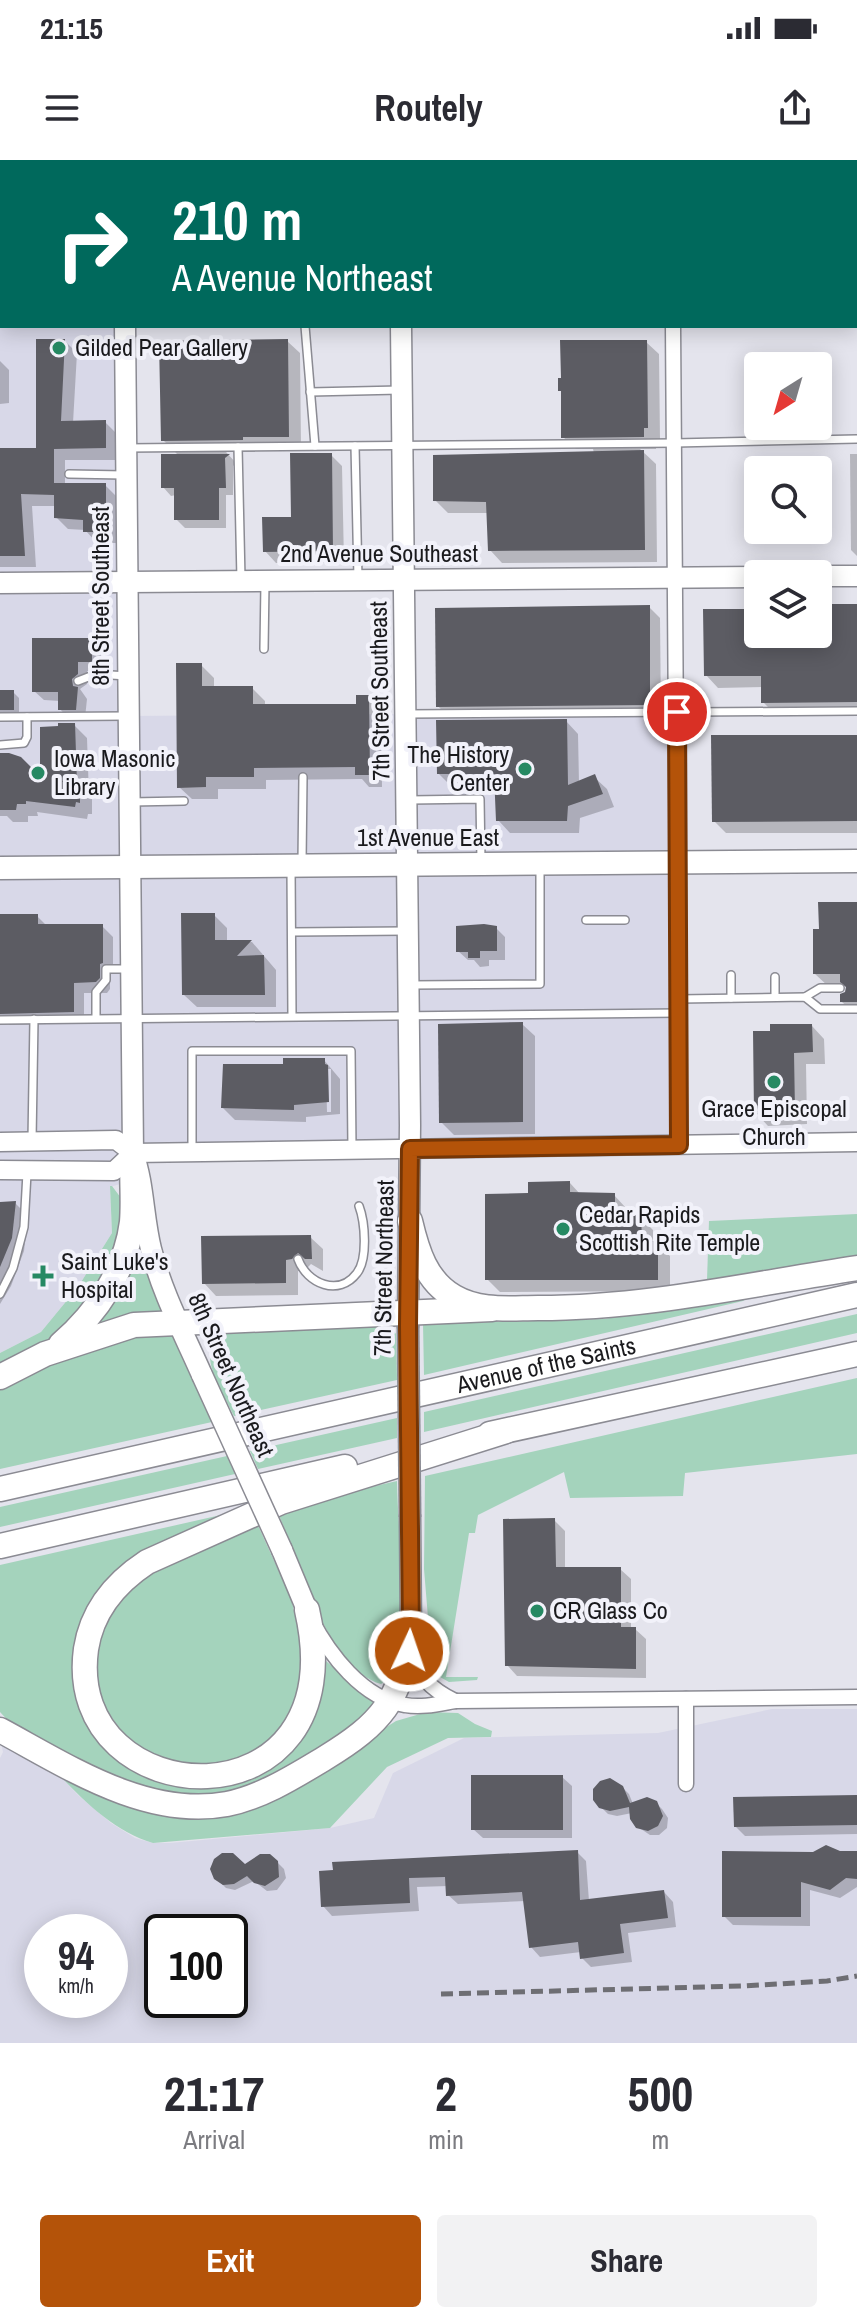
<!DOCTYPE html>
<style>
body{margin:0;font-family:"Archivo Narrow",sans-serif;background:#f2f2f3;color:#2b2b33;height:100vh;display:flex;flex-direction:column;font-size:30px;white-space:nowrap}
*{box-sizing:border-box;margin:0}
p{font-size:26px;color:#7c7c81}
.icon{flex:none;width:44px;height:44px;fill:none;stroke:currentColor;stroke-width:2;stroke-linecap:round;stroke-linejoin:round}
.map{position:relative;height:1883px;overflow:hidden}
.panel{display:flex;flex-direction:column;background:#fff;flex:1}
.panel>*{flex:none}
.banner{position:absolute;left:0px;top:0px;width:858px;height:168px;box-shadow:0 4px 20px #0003;background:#00695c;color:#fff;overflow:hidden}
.needle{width:52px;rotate:217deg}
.fabs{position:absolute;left:744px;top:192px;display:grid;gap:16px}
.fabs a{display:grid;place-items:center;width:88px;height:88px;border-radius:8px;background:#fff;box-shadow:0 4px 20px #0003;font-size:40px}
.speed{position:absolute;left:24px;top:1754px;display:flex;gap:16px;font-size:40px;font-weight:700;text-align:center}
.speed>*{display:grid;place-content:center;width:104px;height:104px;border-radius:50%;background:#fff;box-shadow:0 4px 20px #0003;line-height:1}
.speed small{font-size:20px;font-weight:400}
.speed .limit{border:4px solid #111;border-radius:12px;background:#fff;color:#111}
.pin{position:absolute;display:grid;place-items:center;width:68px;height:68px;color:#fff;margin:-34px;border:4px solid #fff;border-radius:50%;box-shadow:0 2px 8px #0007}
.me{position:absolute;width:88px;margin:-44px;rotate:3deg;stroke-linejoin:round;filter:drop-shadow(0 0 6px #0008)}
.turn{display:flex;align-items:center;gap:28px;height:168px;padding:0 40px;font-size:36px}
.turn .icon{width:104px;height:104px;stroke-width:2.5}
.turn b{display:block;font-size:56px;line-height:68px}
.eta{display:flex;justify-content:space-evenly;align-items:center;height:136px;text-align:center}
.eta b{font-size:48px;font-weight:700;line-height:56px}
.cta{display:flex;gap:16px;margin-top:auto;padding:16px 40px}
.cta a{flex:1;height:92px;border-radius:8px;background:#b45309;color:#fff;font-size:32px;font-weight:700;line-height:92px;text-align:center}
.cta a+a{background:#f2f2f3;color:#2b2b33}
.status{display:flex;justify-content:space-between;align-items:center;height:56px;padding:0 40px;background:#fff;direction:ltr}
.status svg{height:22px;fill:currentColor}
header{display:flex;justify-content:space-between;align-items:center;height:104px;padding:0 40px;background:#fff;font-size:36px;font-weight:700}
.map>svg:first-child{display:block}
.built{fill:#d8d8e8;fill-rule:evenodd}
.green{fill:#a4d3bc}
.shadow{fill:#0003;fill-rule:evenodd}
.building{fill:#5c5c63}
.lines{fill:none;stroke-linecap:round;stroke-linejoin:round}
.service-casing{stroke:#8b8b93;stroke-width:10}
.minor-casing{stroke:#8b8b93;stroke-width:17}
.tertiary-casing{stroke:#8b8b93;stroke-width:21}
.secondary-casing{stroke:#8b8b93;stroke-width:23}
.primary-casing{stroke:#8b8b93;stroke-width:25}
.motorway-casing{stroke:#8b8b93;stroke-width:27}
.service{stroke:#fff;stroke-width:7}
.minor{stroke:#fff;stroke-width:14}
.tertiary{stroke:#fff;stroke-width:18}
.secondary{stroke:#fff;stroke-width:20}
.primary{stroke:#fff;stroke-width:22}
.motorway{stroke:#fff;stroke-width:24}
.rail{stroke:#6e6e73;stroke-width:5;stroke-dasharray:12 6;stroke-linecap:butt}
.secondary-bridge-casing{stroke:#8b8b93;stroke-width:23;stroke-linecap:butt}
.secondary-bridge{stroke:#fff;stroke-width:20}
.route-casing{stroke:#753606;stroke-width:20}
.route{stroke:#b45309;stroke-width:14}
.poi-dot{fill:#268963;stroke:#f2f2fa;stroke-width:3}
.labels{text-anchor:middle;stroke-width:8;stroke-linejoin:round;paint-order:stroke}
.poi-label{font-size:24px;fill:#1a1a1d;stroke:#f2f2fa;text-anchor:start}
.street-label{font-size:24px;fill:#1a1a1d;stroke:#f2f2fa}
</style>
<div class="status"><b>21:15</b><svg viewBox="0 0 49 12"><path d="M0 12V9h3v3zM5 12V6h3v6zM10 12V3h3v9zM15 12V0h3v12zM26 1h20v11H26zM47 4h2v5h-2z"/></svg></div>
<header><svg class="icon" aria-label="menu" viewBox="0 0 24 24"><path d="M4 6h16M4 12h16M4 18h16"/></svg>Routely<svg class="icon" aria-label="share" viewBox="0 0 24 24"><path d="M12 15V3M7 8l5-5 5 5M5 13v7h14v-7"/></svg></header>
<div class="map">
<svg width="857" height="1883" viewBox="0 0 857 1883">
<rect width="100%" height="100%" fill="#e4e4ed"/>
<g class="built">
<path d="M0,0H423L2,2V166H128V556L677,552L679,985L134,993L130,1021L110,1027L112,1073L78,1127L41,1172L0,1193Z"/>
<path d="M772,1549H857V1883H0V1598L3,1592L0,1578L49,1604L78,1635L111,1663L135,1678L153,1683H170L330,1668L374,1658L393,1613L464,1578L658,1573ZM42,1772H110V1840H42ZM162,1772H230V1840H162Z"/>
</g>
<g class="green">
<path d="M110,1026H112L121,1038L123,1061L102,1123L61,1172L0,1208V1193L41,1172L78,1127L112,1073Z"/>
<path d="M857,1054V1096L707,1120L709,1061Z"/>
<path d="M138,1097L144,1099L163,1153L99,1165Z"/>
<path d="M747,1134L746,1139L743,1141L424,1215L423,1164L604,1159Z"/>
<path d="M857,1154V1173L424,1272V1252Z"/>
<path d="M390,1165L396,1174L397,1220L234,1256C222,1230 194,1193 222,1170Z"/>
<path d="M171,1173L212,1262L0,1309V1227L100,1180Z"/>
<path d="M857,1218V1294L685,1313L683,1336L570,1338L564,1312L478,1355L475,1373H469L446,1517H478L477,1520L449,1522L440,1517L432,1506L424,1409L425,1316Z"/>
<path d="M397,1258V1278L258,1309L250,1291Z"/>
<path d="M227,1296L235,1314L0,1367V1347Z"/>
<path d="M397,1321C398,1383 411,1462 387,1520L381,1524C326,1508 299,1400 278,1353L327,1337Z"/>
<path d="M243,1350L142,1398L78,1492L119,1594L238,1619L320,1524L322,1502L326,1501L373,1542L374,1544L358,1562L288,1609L226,1637L168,1635L102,1613L14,1567L0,1552V1405Z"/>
<path d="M256,1361L291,1438L306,1503L294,1554L256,1594L192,1609L132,1586L98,1538L95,1478L135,1417Z"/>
<path d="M427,1552L458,1553L475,1564L492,1571L491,1577L448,1578L387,1607L330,1668L153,1683C110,1670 79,1636 49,1604L182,1654L377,1573L396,1561Z"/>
</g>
<g class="shadow">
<rect x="433" y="0" width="50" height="2"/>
<path d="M818,0H857V108L856,2Z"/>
<path d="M65,181L77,193L73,263L105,262L117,274V300H65V325H105L117,337V383H97L85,370L68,369L56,357V346H32L36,407H0V290H38Z"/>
<path d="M287,181L300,193L301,289H255V292H226L236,303L233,306V335H226V368H185L176,359V335L171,336L163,327L179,296L163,280Z"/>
<path d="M646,182L659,194L660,280H656V289H640L656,304L657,402L502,403L490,390L488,353H448L435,340L594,293L593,289H576L563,277V233L560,230Z"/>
<path d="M0,201L9,210V243L0,244Z"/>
<path d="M850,294H857V396L851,390Z"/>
<path d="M331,295L342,306L344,402L276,403L265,391L293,359Z"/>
<path d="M818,446H857V554H775L763,542V527L718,528L706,515L705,451H758V474H818Z"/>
<path d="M649,447L660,458L661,556L449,558L438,546Z"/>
<path d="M91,480L101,489V511H87V524L80,529L87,539L85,558L69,559L60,549V541L44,540L34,531Z"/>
<path d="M201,505L214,518V528H252L265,541V546H358L369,537L381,550L382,627H369L362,619L266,620V629H218V639H192L179,627Z"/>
<path d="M0,532H13L19,538V556L0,557Z"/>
<path d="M566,561L578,574L579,622L594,617L607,629L614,647L580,658L579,673H510L498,660L497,626H451L439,614Z"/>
<path d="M74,565L87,578L89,636L92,639V654H88L87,659L37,652L38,656H28V662H13L7,656H0V597L42,621Z"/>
<path d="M857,577V673H726L714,661Z"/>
<path d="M857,744V854H855L842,842L849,826H828L815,814L821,771Z"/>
<path d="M214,755L227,768V782H252L276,810V847H197L184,835Z"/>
<path d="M0,756H37L47,766H102L113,777V814H110V829L107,833H84V863L10,865L0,855Z"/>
<path d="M496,768L505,777V800H489V806L480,807L474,800H468L458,791Z"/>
<path d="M522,864L535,876V974L454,975L441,962Z"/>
<path d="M812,866L824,879L825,904H806L807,964L768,966L756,953L755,873Z"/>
<path d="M324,900L340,919V954L306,957V962L235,960L223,948ZM326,909H331V952H327Z"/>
<path d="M570,1023L580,1034L614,1035L626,1048L627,1058L640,1057L653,1070V1083H657L670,1096V1131L500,1132L487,1119Z"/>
<path d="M15,1043L28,1056L24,1091L11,1126L0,1144V1044Z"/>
<path d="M310,1077L323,1089V1111L311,1104L304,1111H298V1135L216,1136L204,1123Z"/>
<path d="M554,1360L565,1371V1409H620L631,1419V1469H635L646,1479V1518L517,1516L507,1505Z"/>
<path d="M562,1617L572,1626V1678H483L473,1669Z"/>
<path d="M622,1627L629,1634L633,1644L656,1643L662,1649L668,1658L667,1668L659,1675H650L641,1669L635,1663L632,1653L617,1656L608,1654L601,1647Z"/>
<path d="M857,1637V1674L745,1676L736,1667Z"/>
<path d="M577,1692L586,1701L589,1741L664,1732L673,1742L676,1767L628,1773L632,1802L591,1807L582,1798L581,1792L540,1797L531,1787L525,1741L458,1744L448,1735V1726L417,1727L419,1751L332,1756L323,1746L321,1713Z"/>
<path d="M840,1693H857V1727L840,1738L810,1730V1766L733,1765L724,1756Z"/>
<path d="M277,1702L284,1709L286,1718L277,1730L267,1731L254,1721L235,1730L226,1728L219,1721L245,1707Z"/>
</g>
<g class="building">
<path d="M36,179H65L61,261L106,260V288L54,289V323H106V372H83V360L54,358V335L21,334L25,396H0V288H36Z"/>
<path d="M288,179L289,277H243V280L161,281L159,181Z"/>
<path d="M560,180H647L648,268H644V277L561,278V231H558V218H561Z"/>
<path d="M644,290L645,390L488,391L486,342L433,341V295Z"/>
<path d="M290,293H332L333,391L263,392L262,357H291Z"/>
<path d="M161,294H230L225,298L226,328H219V360H174V328H161Z"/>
<path d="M818,444H857V542L761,543V516H704L703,449H745L746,474H818Z"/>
<path d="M650,445V545L436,547L435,448Z"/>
<path d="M32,478H92V502H78V514L72,519L73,526L78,527L76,550H58V532H32Z"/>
<path d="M176,503H202V526H253V544H356V535H369L370,615H355V607L254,608V617H206V627L177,628Z"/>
<rect x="0" y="530" width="14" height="20"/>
<path d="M567,559L568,625L595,614L603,634L568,646L567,661H496L494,614H437L436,560Z"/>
<path d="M58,563H75L77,624L80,625V643L76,642L75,647L26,641V644H17L16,650H0V593H9L21,597L40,616V567L58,566Z"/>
<path d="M711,575H857V661L712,662Z"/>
<path d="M818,742H857V842H840V834L845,832L846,827L840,822V814H813V769H819Z"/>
<path d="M181,753H215V780H252L237,796L264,795L265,835H182Z"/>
<path d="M0,754H38V764H103V803L100,804V818L96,822L74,823V852L0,854Z"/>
<path d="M484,764L497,766V791H480V798H468V792H456V766Z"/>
<path d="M523,862V962L439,963L438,864Z"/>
<path d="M770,864H812L813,892L794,893L795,952L754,954L753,871H770Z"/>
<path d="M283,898H325V904L328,905L329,942L294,945V950L221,948L223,904H283Z"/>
<path d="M570,1021V1032L615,1033V1056L641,1055L642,1081H658V1120H485V1034L528,1033V1022Z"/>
<path d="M16,1041L12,1078L0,1107V1042Z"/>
<path d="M311,1075L312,1099H305L298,1093L292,1099L286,1100V1123L202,1124L201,1076Z"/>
<path d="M555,1358L556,1407H621V1467H636V1509L505,1506L503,1359Z"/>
<rect x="471" y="1615" width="92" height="55"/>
<path d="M610,1618L623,1626L630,1643L647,1637L657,1641L663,1656L658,1666L648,1671L636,1668L630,1659L629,1647L610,1651L599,1648L593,1640V1629L600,1621Z"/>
<path d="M857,1635V1665L734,1667L733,1637Z"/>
<path d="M826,1685L840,1691H857V1719L846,1718L830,1730L801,1722V1757H722V1691L813,1692Z"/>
<path d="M578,1690L580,1740L664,1730L668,1758L620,1764L624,1793L580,1799L578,1782L529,1788L522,1732L446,1736L445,1717L409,1718L410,1743L321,1747L319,1711L333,1710L332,1702Z"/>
<path d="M222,1693H233L245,1704L260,1694H270L278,1701L279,1717L265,1726L254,1723L247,1716L234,1724L223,1725L214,1719L210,1709L214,1699Z"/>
</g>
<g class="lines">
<defs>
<g id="service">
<path d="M77,0V2"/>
<path d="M171,2L315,0"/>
<path d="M789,2V0"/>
<path d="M0,3H2"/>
<path d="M305,166L315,286"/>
<path d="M310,232L400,230"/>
<path d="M355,286L358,418"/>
<path d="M238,287L241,419"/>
<path d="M127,288L675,283L857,279"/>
<path d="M69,314L124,315"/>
<path d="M264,489L265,423"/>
<path d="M78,521L96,514L127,516"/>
<path d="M408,554L857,551"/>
<path d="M0,557L126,556"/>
<path d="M0,585L24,583L27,577V557"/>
<path d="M410,640L480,639L481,701"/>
<path d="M131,642L184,641"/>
<path d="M302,702L303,617"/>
<path d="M291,707L292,856"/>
<path d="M586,760H625"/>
<path d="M292,772L406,771"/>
<path d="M731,815V838"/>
<path d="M412,825L540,824V705"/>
<path d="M775,837V817"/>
<path d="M805,837L820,828H840"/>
<path d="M679,839L805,837L820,849H857"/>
<path d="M96,858V832L106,820V809H128"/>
<path d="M0,860L679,853"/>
<path d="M32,980L34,859"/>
<path d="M192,989V891H351L352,989"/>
<path d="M298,1099C307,1124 339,1137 357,1113C368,1099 365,1062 359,1046"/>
<path d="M0,1134L13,1108L24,1067L27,1013"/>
</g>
<g id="minor">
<path d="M672,0V2"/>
<path d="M673,166L679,985"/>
<path d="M311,1459C329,1494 363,1539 405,1545C422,1548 438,1544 455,1541L857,1537"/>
<path d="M413,1488C417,1516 430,1529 455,1541"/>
<path d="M686,1624V1539"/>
</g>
<g id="tertiary">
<path d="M0,982L116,980L133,993L857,982"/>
<path d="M0,1010L114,1011L133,993"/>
</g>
<g id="secondary">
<path d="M129,0V2"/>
<path d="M400,0V2"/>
<path d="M856,137H857"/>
<path d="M0,145H2"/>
<path d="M125,166L133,993C144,1024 143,1057 151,1089C162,1133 184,1174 202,1215"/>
<path d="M401,166L410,965L408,1166"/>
<path d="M818,416H857"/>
<path d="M0,423L758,417"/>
<path d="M410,1357L411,1474"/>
<path d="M282,1390L307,1450"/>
</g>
<path id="primary" d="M0,708L857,701"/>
<g id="motorway">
<path d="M410,1061C417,1091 426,1121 454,1137C480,1152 509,1148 538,1148C646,1148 751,1124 857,1108"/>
<path d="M61,1184C97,1153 126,1110 132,1062C134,1039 131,1017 133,993"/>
<path d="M0,1217L45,1194L134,1165L492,1149"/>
<path d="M490,1274L857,1194"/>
<path id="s1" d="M0,1329L857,1135"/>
<path d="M0,1386L345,1307"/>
<path d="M307,1450C358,1673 63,1657 86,1489C92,1450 115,1423 147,1402L281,1342L506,1271"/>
<path d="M0,1570C67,1606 146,1659 227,1644C262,1637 295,1616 325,1598C381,1564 401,1540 411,1474"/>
</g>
</defs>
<use href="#service" class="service-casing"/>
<use href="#minor" class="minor-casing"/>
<use href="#tertiary" class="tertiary-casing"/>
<use href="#secondary" class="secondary-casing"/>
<use href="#primary" class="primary-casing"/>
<use href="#motorway" class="motorway-casing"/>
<use href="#service" class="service"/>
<use href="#minor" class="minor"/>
<use href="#tertiary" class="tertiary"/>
<use href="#secondary" class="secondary"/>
<use href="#primary" class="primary"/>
<use href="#motorway" class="motorway"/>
<path class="rail" d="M441,1834L743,1826L827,1821L857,1816"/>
<defs>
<g id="secondary-bridge">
<path d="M408,1166L410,1357"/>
<path d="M202,1215L282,1390"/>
</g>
</defs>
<use href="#secondary-bridge" class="secondary-bridge-casing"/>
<use href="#secondary-bridge" class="secondary-bridge"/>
</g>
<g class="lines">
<defs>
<path id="route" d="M409,1491L411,1474L408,1166L410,989L679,985L677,552"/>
</defs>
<use href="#route" class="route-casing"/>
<use href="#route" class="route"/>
</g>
<g class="poi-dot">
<circle cx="59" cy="188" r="8"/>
<circle cx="525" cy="609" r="8"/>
<circle cx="38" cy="613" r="8"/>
<circle cx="774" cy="922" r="8"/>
<circle cx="563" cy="1069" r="8"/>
<path d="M39 1104h8v8h8v8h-8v8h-8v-8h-8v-8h8z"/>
<circle cx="537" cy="1451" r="8"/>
</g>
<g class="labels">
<g class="poi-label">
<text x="75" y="196">Gilded Pear Gallery</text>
<text x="509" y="603" text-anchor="end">The History<tspan x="509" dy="28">Center</tspan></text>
<text x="54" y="607">Iowa Masonic<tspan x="54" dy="28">Library</tspan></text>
<text x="774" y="957" text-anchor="middle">Grace Episcopal<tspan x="774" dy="28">Church</tspan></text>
<text x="579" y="1063">Cedar Rapids<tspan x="579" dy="28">Scottish Rite Temple</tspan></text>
<text x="61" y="1110">Saint Luke's<tspan x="61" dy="28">Hospital</tspan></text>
<text x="553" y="1459">CR Glass Co</text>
</g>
<g class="street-label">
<text x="379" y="402">2nd Avenue Southeast</text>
<text transform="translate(101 436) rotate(-90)" y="8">8th Street Southeast</text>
<text transform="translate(380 531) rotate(-91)" y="8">7th Street Southeast</text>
<text x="428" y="686">1st Avenue East</text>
<text transform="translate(384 1108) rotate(-89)" y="8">7th Street Northeast</text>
<text dy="8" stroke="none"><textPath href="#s1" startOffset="560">Avenue of the Saints</textPath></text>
<text transform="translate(231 1215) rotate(66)" y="8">8th Street Northeast</text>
</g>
</g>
</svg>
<div class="fabs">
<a><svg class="needle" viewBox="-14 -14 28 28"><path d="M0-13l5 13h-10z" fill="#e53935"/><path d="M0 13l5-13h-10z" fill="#7c7c81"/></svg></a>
<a><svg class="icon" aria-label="search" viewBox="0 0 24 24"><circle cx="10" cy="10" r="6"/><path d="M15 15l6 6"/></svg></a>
<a><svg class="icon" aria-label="layers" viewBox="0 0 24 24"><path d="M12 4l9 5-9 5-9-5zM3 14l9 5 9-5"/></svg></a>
</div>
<div class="speed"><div>94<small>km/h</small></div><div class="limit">100</div></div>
<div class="pin" style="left:677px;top:552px;background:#d93025"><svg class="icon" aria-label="arrive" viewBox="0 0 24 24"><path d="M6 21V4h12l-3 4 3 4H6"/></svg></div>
<svg class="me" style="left:409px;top:1491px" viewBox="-20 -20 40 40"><circle r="17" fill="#b45309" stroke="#fff" stroke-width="3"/><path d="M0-11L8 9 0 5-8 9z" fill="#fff"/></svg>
<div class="banner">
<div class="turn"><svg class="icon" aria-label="right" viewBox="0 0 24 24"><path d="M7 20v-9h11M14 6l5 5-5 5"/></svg><div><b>210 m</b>A Avenue Northeast</div></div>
</div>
</div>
<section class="panel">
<div class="eta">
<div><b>21:17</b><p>Arrival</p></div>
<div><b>2</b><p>min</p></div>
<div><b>500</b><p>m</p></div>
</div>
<div class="cta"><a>Exit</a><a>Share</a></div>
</section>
